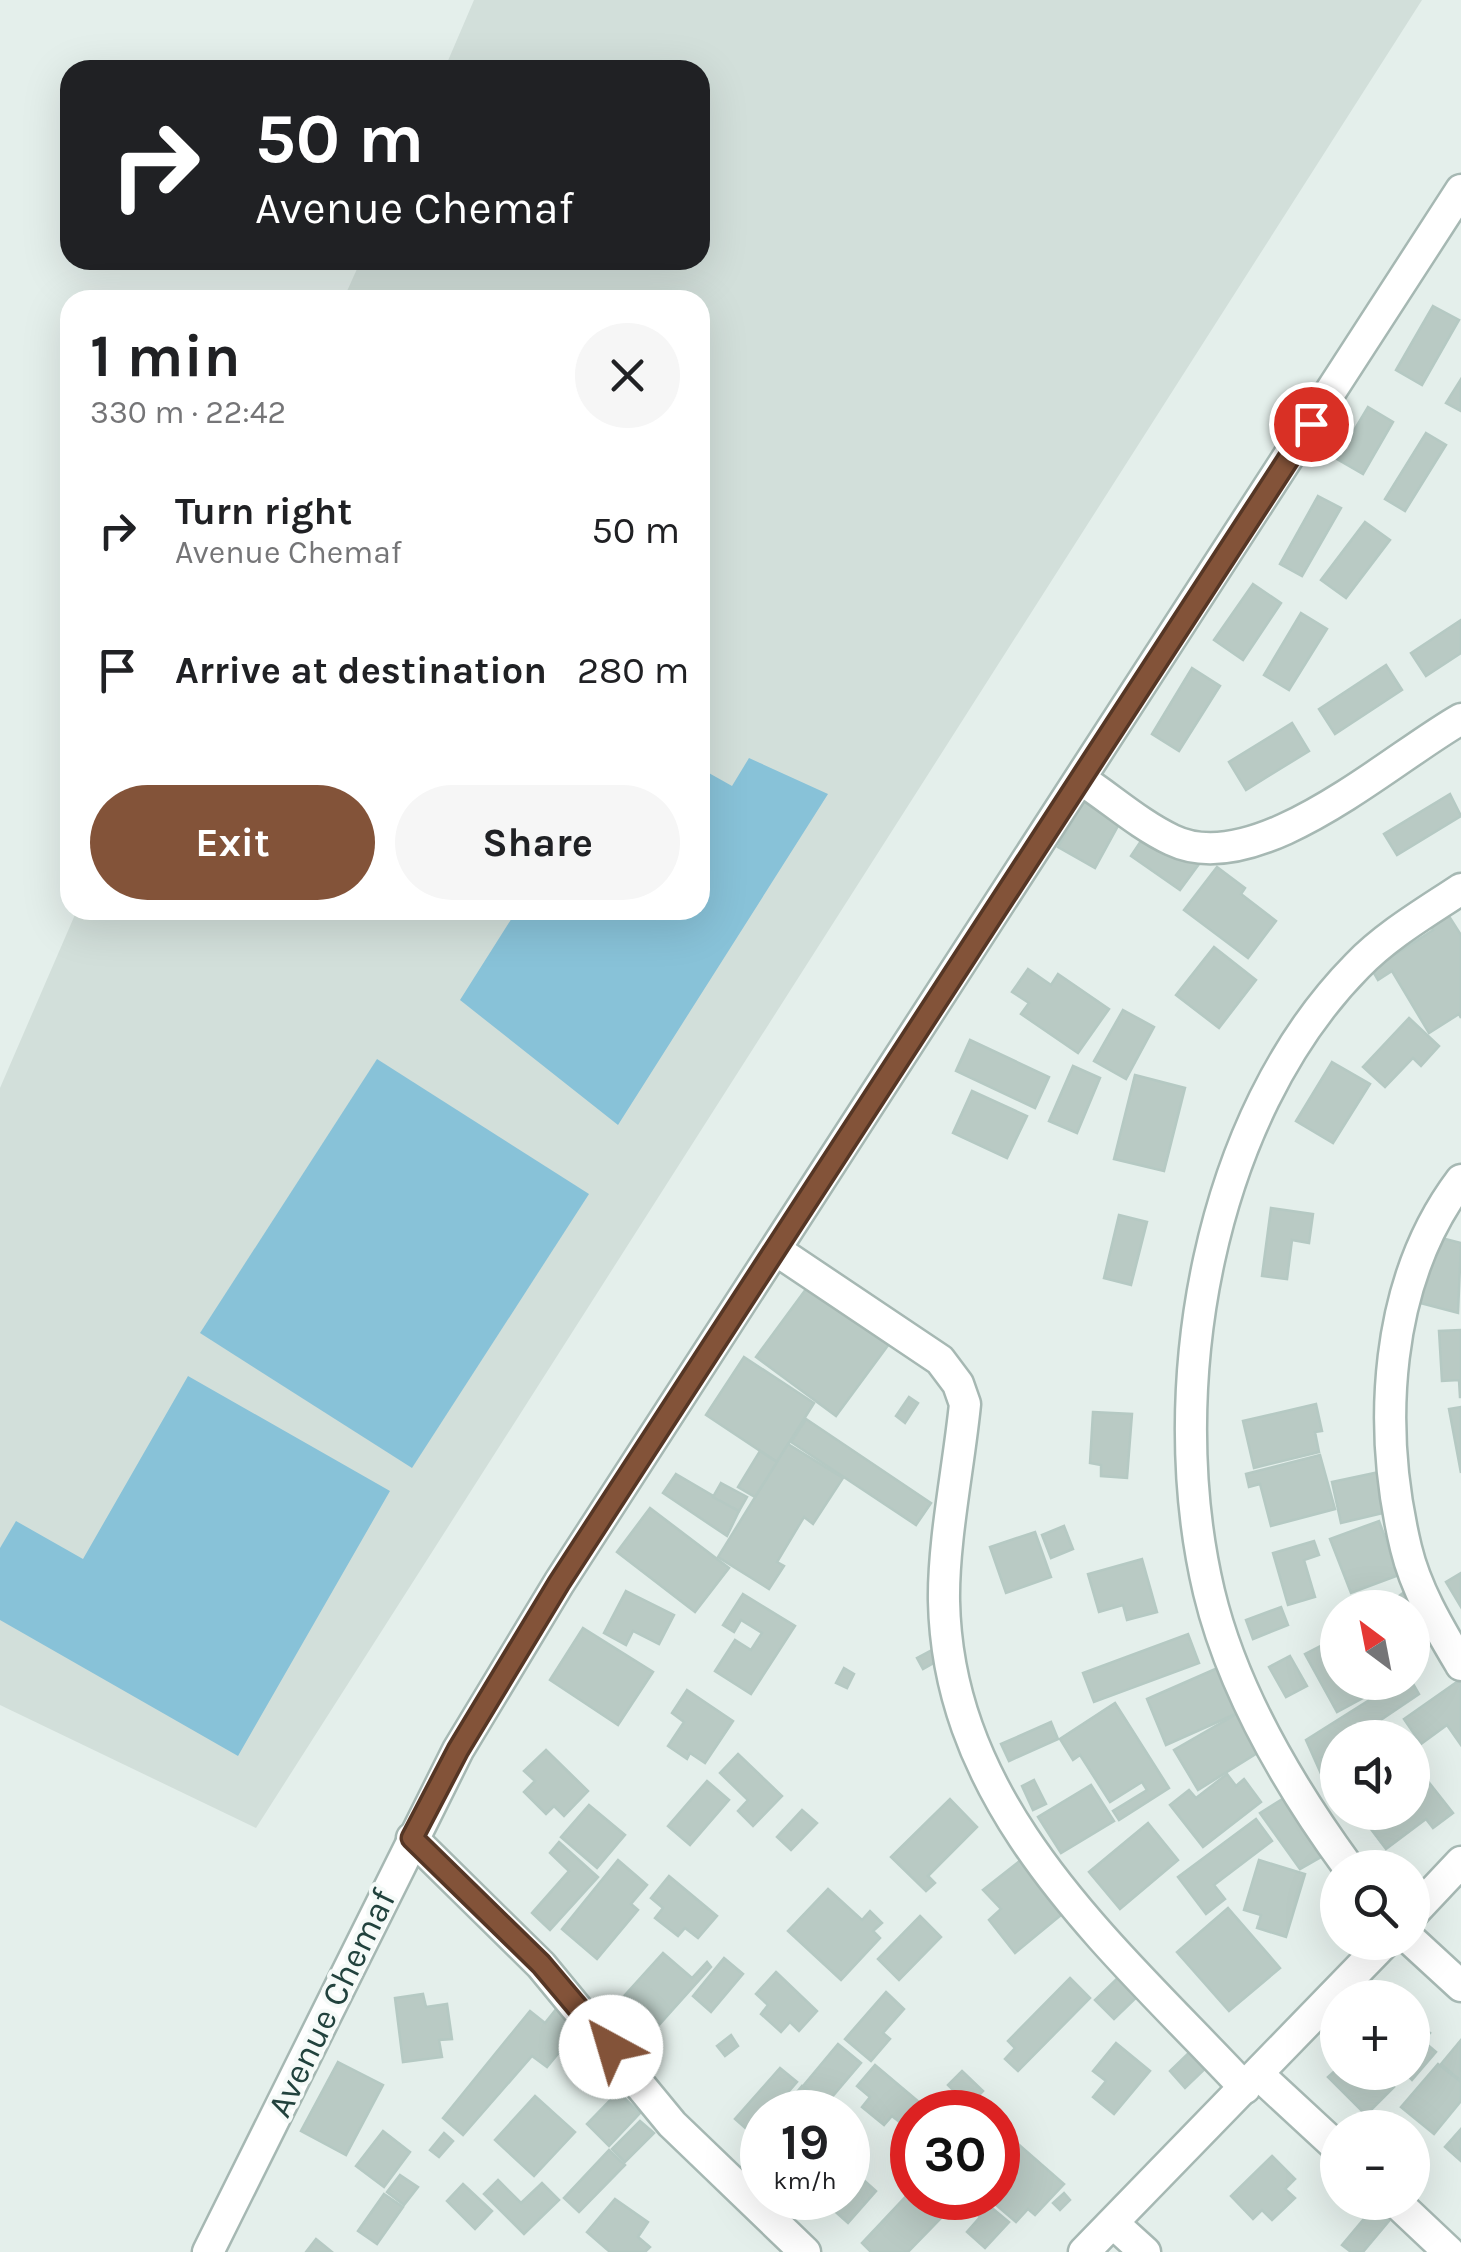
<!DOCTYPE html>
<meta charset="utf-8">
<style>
body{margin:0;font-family:Karla,sans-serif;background:#f6f6f6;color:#202124;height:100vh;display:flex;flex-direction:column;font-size:38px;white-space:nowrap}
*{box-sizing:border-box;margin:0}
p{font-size:32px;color:#757577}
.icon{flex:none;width:55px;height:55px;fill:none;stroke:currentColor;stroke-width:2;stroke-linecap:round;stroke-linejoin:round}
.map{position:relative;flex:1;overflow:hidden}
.side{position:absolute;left:60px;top:290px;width:650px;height:630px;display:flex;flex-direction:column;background:#fff;border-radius:30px;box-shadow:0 10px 40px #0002}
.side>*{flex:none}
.top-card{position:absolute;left:60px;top:60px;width:650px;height:210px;border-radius:30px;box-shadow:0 10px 40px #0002;background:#202124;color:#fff;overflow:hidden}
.needle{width:65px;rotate:328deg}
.buttons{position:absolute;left:1320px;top:1590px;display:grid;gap:20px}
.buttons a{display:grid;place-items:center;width:110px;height:110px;border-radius:50%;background:#fff;box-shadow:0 10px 40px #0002;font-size:50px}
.speed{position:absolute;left:740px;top:2090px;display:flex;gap:20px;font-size:50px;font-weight:700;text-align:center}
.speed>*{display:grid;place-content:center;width:130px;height:130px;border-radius:50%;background:#fff;box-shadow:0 10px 40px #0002;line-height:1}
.speed small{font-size:25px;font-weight:400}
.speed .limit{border:15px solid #d22;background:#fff;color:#111}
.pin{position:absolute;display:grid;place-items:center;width:85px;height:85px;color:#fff;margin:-42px;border:5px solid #fff;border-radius:50%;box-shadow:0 2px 10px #0007}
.me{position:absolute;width:110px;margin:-55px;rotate:321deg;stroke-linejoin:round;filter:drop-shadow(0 0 8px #0008)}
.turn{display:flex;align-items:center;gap:35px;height:210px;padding:0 30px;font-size:45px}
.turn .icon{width:130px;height:130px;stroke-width:2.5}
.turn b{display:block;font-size:70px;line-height:85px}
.round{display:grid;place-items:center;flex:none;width:105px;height:105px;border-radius:52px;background:#f6f6f6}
.overview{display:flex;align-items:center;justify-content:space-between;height:170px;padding:0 30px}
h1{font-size:60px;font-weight:700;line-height:75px}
.button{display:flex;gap:20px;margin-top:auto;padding:20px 30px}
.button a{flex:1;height:115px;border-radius:60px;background:#835339;color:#fff;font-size:40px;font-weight:700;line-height:115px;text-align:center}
.button a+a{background:#f6f6f6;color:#202124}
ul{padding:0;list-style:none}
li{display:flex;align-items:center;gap:30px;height:140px;padding:0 30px}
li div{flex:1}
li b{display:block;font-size:38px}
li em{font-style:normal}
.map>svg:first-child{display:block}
.built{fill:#d2dfda}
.water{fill:#88c2d8}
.building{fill:#b9cac4;stroke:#b5c9c3;stroke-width:2.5}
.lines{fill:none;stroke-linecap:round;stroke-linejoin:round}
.minor-casing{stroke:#a6b8b3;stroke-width:35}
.minor{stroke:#fff;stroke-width:30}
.route-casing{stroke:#553625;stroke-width:25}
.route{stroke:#835339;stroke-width:18}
.labels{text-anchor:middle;stroke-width:8;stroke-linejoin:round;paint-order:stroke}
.street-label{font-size:35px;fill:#21423d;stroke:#f5faf8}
</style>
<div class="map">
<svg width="1461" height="2252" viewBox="0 0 1461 2252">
<rect width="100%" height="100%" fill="#e4efeb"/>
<path class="built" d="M474,0H1422L256,1828L0,1705V1088L77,910H700V300H343L361,260H700V70H444Z"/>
<g class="water">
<path d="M749,758L828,794L618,1125L460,1000L517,910H700V768L732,786Z"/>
<path d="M377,1059L589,1194L412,1468L200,1333Z"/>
<path d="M188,1376L390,1491L238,1756L0,1620V1548L16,1521L83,1559Z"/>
</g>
<g class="building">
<path d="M1433,306L1459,320L1422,385L1396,370Z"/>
<path d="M1461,379V411L1446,403Z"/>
<path d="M1368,407L1393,422L1363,474L1337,459Z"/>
<path d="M1426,433L1446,445L1405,511L1385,499Z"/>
<path d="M1318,496L1341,508L1302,576L1280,564Z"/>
<path d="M1365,522L1390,540L1346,598L1321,580Z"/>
<path d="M1253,584L1281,603L1243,660L1214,640Z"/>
<path d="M1301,613L1327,629L1289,690L1264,675Z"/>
<path d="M1461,620V653L1426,676L1411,653Z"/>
<path d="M1386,665L1402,690L1335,734L1319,709Z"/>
<path d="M1192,668L1220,686L1179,751L1152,734Z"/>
<path d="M1292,723L1309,751L1246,790L1229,762Z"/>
<path d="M1088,793L1125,813L1095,868L1058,847Z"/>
<path d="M1450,794L1461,816L1397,855L1384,834Z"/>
<path d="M1149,829L1199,864L1180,890L1131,856Z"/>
<path d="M1217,867L1245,888L1241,894L1276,921L1248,958L1184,910Z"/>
<path d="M1445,910L1461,935V1018L1459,1014L1429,1033L1392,971L1378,980L1368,963L1392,948L1396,954L1433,930L1428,921Z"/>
<path d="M1214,947L1256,980L1219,1028L1176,995Z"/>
<path d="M1028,969L1051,985L1058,974L1109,1009L1078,1053L1021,1014L1029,1003L1012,992Z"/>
<path d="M1123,1010L1154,1027L1126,1079L1094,1061Z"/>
<path d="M1409,1018L1439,1046L1421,1066L1413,1058L1385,1087L1363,1067Z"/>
<path d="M970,1040L1049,1077L1035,1108L956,1071Z"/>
<path d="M1332,1062L1370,1084L1333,1143L1296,1121Z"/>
<path d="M1073,1066L1100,1078L1077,1133L1049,1121Z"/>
<path d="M1135,1075L1185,1088L1164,1171L1114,1159Z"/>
<path d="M972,1091L1027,1116L1007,1158L953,1133Z"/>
<path d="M1271,1208L1313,1214L1309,1243L1292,1240L1287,1279L1262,1276Z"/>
<path d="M1119,1215L1147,1222L1131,1285L1104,1278Z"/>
<path d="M1430,1235L1461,1243L1458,1313L1413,1301Z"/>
<path d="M809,1285L889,1344L836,1416L756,1357Z"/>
<path d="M1461,1330V1397H1460L1459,1380L1442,1381L1439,1331Z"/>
<path d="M744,1357L814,1403L777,1462L706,1415Z"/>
<path d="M909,1397L918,1403L905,1423L896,1416Z"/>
<path d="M1316,1404L1322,1431L1315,1432L1319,1452L1254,1468L1243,1421Z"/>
<path d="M1461,1407V1473L1449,1409Z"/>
<path d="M1093,1412L1132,1414L1127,1478L1101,1476V1465L1090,1463Z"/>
<path d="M806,1419L931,1503L916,1525L791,1442Z"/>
<path d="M788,1444L843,1478L813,1524L804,1517L777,1562L784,1566L769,1589L718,1557Z"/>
<path d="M760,1451L777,1462L755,1497L738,1487Z"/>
<path d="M1320,1455L1335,1509L1271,1526L1260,1484L1249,1487L1246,1474Z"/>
<path d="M1379,1472L1387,1512L1341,1523L1332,1482Z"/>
<path d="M676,1474L739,1511L727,1536L663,1493Z"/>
<path d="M721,1483L747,1497L739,1511L713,1497Z"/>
<path d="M650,1508L729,1568L695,1612L617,1552Z"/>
<path d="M1379,1521L1399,1575L1351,1593L1330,1539Z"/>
<path d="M1064,1526L1073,1549L1051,1558L1042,1535Z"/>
<path d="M1035,1532L1051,1577L1006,1593L990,1547Z"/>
<path d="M1314,1541L1319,1555L1304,1560L1315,1597L1288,1605L1273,1553Z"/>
<path d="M1142,1559L1157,1612L1127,1620L1123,1605L1099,1612L1088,1574Z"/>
<path d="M1461,1573V1607L1446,1582Z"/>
<path d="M626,1591L674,1615L659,1644L633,1631L626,1645L604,1633Z"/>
<path d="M1403,1593L1418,1614L1412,1618V1608H1383Z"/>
<path d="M743,1594L795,1626L751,1694L715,1671L735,1640L751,1650L762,1633L741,1620L734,1632L723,1625Z"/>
<path d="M1281,1607L1288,1625L1253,1639L1246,1620Z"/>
<path d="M583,1628L653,1672L618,1725L550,1680Z"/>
<path d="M1188,1634L1199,1663L1094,1702L1083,1673Z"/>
<path d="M1338,1637V1682H1354L1363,1698L1337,1712L1305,1654Z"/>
<path d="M934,1649L939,1660L923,1669L917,1658Z"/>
<path d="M1290,1656L1307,1686L1286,1697L1269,1667Z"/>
<path d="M1220,1667L1240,1712L1166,1745L1147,1699Z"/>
<path d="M844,1668L854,1674L847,1688L836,1683Z"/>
<path d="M1461,1679V1745L1447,1725L1421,1744L1404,1719Z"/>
<path d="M1376,1682H1412L1419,1694L1354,1738H1338V1761L1331,1751L1321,1758L1330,1771L1322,1776L1306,1740L1382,1692Z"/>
<path d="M687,1690L733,1721L705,1763L690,1753L687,1759L668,1746L684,1722L672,1713Z"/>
<path d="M1115,1703L1169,1788L1119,1820L1113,1811L1147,1790L1142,1782L1110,1802L1080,1755L1073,1760L1060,1739Z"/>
<path d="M1240,1712L1262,1750L1198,1790L1174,1750Z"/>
<path d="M1051,1722L1058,1739L1009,1761L1001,1744Z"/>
<path d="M1412,1740L1423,1753L1412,1761Z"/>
<path d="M546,1750L588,1791L564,1816L554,1806L546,1814L524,1792L535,1781L524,1771Z"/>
<path d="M738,1754L782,1796L753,1826L738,1811L748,1800L720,1773Z"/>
<path d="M1412,1761L1453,1813L1433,1828L1426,1819L1386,1849L1358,1812H1412Z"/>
<path d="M1227,1774L1236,1786L1244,1779L1261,1802L1203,1847L1170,1805L1189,1790L1196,1798Z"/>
<path d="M1034,1780L1046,1804L1033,1810L1022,1786Z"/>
<path d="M707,1781L729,1800L690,1845L668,1826Z"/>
<path d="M1091,1785L1114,1821L1061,1853L1038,1817Z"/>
<path d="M1289,1795L1328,1853L1300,1869L1260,1813Z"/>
<path d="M950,1799L977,1827L928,1876L935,1883L926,1891L891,1857Z"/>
<path d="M589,1805L625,1835L597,1868L561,1837Z"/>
<path d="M802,1810L817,1823L791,1850L777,1837Z"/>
<path d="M1256,1819L1272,1841L1214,1885L1225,1899L1206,1914L1178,1877Z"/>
<path d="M1148,1823L1178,1860L1120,1909L1089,1872Z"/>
<path d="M559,1842L598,1877L550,1930L532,1913L569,1871L550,1853Z"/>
<path d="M1026,1856L1067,1910L1015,1953L989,1920L1001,1909L983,1890Z"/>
<path d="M618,1860L647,1885L631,1904L638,1910L597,1959L562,1929Z"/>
<path d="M1259,1860L1305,1874L1286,1937L1257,1928L1261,1915L1244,1910Z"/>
<path d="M669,1876L717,1916L698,1938L685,1928L678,1936L655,1918L663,1908L651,1898Z"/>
<path d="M828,1889L862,1920L870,1911L882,1923L873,1931L880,1938L841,1980L788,1931Z"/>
<path d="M1228,1908L1280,1968L1229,2011L1177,1952Z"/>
<path d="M920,1916L941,1937L899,1980L878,1959Z"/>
<path d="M663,1953L692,1978L707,1962L711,1967L641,2045L607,2015Z"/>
<path d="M724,1958L743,1974L711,2012L693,1996Z"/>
<path d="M1125,1971L1144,1990L1114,2019L1095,2000Z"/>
<path d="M776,1972L817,2011L799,2031L790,2022L781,2032L761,2014L768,2005L756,1994Z"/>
<path d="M1070,1978L1090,1998L1018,2071L1005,2059L1015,2048L1008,2041Z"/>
<path d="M886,1992L904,2009L883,2033L890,2039L871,2061L845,2039Z"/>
<path d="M423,1994L426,2007L447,2004L452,2039L439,2040L442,2057L403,2062L395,1998Z"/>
<path d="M557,2008L580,2027L547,2067L532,2056L463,2135L443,2118L530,2011L545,2023Z"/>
<path d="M1412,2019L1430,2033L1423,2041L1436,2052L1412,2080L1404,2072H1412Z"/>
<path d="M731,2035L738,2046L725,2056L717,2046Z"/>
<path d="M1461,2040V2081L1441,2064Z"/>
<path d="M1116,2043L1150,2071L1114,2114L1093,2097L1106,2081L1093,2071Z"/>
<path d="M838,2044L861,2063L826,2104L803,2086Z"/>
<path d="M1197,2045L1213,2061L1185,2088L1170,2071Z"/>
<path d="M338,2062L383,2085L346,2155L301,2131Z"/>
<path d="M1438,2064L1461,2082V2101L1434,2134L1401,2107Z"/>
<path d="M875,2065L920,2103L902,2124L892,2116L884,2125L862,2107L870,2097L857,2086Z"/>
<path d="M780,2068L797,2082L771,2112H762V2122L752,2134L735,2119Z"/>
<path d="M1338,2068V2072H1380L1394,2087L1366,2115L1328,2077Z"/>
<path d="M962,2071L983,2091L963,2112H957L947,2103L956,2093L948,2085Z"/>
<path d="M802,2086L833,2112H807L791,2099Z"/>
<path d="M618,2092L640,2113L609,2146L587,2124Z"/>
<path d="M535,2096L575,2132L534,2176L495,2140Z"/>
<path d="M788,2102L800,2112H778Z"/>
<path d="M640,2121L654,2133L625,2162L612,2149Z"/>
<path d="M762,2129V2157L760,2159L746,2147Z"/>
<path d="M1461,2129V2161L1445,2147Z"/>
<path d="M383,2131L410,2152L384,2187L356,2166Z"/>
<path d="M444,2133L453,2141L439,2157L430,2150Z"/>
<path d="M1010,2137L1064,2184L1035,2215L1028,2209L1016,2222L988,2198H998V2151Z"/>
<path d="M609,2150L625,2165L579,2212L564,2198Z"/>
<path d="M1272,2156L1295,2179L1285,2189L1295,2198L1272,2220L1262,2210L1253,2219L1231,2196Z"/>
<path d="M848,2166L876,2191L848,2223L820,2198H848Z"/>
<path d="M400,2175L418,2187L404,2205L387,2192Z"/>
<path d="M498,2180L521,2203L542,2183L559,2200L524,2234L484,2194Z"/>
<path d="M463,2184L492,2211L475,2229L447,2201Z"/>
<path d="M912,2190V2198H920L941,2218L908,2252H871L862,2243Z"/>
<path d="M1064,2193L1070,2200L1060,2210L1053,2203Z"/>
<path d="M384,2194L403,2207L377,2244L358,2231Z"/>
<path d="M970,2198H980L1009,2222L985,2248L967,2232L980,2217L965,2203Z"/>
<path d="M615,2199L648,2222L638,2237L650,2247L645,2252H610L587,2232Z"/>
<path d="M1373,2208L1389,2221L1363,2252H1351L1342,2245Z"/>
<path d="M316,2239L332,2252H306Z"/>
</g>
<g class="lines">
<defs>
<g id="minor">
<path d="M1082,780C1111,799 1140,825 1172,840C1257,881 1390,759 1461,719"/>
<path d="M1461,1180C1384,1282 1377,1427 1406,1548C1416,1590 1439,1628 1461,1665"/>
<path d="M776,1250L940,1360L958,1384L965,1404C959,1465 943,1541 944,1601C948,1810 1113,1947 1245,2088"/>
<path d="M412,1838L541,1965L672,2124L805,2252"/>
<path d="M1349,1868C1289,1786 1233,1692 1209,1592C1161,1389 1208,1117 1357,966C1387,935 1425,913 1461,889"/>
<path d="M1412,1914L1461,1862"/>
<path d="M1412,1941L1461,1986"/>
<path d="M1258,2074L1338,2148"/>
<path d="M1396,2202L1449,2252"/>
<path d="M1113,2223L1145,2252"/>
<path d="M208,2252L458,1750L559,1583L1461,190"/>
<path d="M1084,2252L1385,1942"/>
</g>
</defs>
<use href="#minor" class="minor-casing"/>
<use href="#minor" class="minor"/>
</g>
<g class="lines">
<defs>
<path id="route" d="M611,2047L541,1964L412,1838L458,1750L559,1583L1311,424"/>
</defs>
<use href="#route" class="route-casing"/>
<use href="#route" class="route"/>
</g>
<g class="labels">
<g class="street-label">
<text transform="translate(331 2003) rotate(-64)" y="12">Avenue Chemaf</text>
</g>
</g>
</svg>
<div class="buttons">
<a><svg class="needle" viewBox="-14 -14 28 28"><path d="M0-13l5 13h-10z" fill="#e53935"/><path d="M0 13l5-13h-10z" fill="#757577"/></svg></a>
<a><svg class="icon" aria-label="sound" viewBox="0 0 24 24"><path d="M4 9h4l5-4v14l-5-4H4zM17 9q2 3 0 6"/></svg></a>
<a><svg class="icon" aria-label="search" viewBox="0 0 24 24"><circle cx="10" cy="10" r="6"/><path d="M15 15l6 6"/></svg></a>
<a>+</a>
<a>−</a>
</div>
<div class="speed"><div>19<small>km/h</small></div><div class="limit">30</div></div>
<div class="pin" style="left:1311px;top:424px;background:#d93025"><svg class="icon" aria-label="arrive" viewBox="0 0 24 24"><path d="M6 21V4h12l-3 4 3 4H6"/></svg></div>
<svg class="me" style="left:611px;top:2047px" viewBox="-20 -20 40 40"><circle r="19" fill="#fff"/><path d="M0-13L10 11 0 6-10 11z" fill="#835339"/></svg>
<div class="top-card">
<div class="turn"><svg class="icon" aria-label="right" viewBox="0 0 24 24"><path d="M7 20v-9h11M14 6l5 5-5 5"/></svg><div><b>50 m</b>Avenue Chemaf</div></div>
</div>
<section class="side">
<div class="overview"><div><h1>1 min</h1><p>330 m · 22:42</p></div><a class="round"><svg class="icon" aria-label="close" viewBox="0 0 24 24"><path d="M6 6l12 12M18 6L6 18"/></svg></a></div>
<ul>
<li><svg class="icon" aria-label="right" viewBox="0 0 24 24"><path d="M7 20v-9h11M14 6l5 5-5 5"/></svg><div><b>Turn right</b><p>Avenue Chemaf</p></div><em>50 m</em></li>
<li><svg class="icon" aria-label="arrive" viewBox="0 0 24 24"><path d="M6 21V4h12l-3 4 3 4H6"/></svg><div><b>Arrive at destination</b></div><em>280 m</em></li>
</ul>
<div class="button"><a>Exit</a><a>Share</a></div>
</section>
</div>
